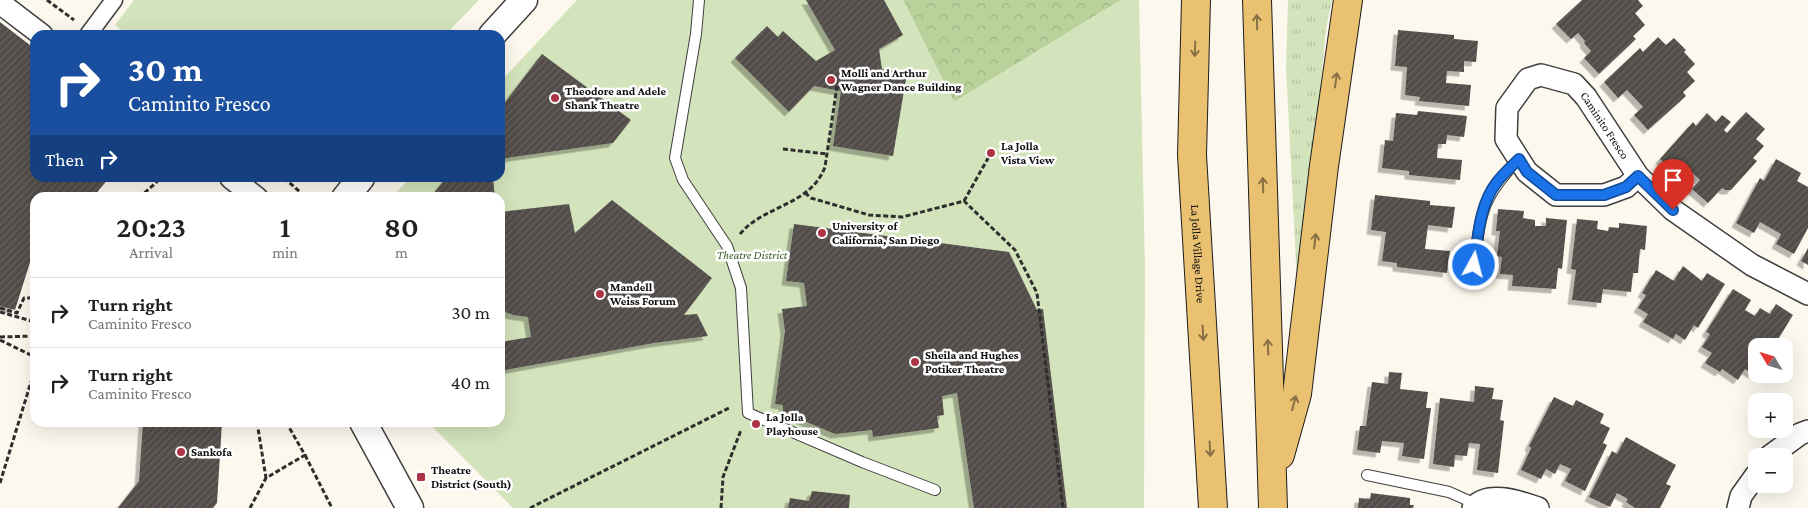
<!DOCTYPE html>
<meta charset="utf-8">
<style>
body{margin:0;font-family:"Crimson Pro",serif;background:#f2f2f2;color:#202124;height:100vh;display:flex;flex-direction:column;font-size:19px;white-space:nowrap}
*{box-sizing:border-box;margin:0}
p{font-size:16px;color:#757577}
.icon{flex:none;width:28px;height:28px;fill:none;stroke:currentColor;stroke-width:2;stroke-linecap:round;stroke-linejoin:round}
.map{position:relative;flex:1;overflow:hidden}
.drawer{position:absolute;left:30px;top:192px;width:475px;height:235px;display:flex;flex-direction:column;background:#fff;border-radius:15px;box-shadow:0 5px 20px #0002}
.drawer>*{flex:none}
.guide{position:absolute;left:30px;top:30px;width:475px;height:152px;border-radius:15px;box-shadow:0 5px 20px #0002;background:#1a4fa0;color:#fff;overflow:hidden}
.needle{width:32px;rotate:308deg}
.buttons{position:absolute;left:1748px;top:338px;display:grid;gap:10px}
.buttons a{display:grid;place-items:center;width:45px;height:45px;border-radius:10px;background:#fff;box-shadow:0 5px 20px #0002;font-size:25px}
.pin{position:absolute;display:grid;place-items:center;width:42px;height:42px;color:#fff;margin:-51px -21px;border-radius:50% 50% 50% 0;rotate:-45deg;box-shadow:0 0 5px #0007}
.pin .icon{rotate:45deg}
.me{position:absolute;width:55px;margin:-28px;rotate:7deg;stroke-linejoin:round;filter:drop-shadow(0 0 4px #0008)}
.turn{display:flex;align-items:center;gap:18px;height:105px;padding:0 15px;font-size:22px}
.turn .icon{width:65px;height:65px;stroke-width:2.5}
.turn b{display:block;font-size:35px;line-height:42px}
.then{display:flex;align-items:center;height:48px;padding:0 15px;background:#0003;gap:10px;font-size:19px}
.eta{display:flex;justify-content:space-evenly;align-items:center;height:85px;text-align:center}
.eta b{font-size:30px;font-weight:600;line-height:35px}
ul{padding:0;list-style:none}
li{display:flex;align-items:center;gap:15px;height:70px;padding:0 15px;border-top:1px solid #e0e0e0}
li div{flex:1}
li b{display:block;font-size:19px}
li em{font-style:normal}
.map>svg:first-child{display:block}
.grass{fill:url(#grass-tufts)}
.forest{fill:url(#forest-crowns)}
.park{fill:#d3e3bb}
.building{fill:url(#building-hatch);filter:url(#shadow)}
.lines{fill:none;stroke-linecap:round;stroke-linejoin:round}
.service-casing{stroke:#3f3f3f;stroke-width:12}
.pedestrian-casing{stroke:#3f3f3f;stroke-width:19}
.minor-casing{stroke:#3f3f3f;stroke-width:24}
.tertiary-casing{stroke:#3f3f3f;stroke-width:29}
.primary-casing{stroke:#1d1d1d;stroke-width:30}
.path{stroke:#2e2e2e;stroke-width:3;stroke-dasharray:5 2.5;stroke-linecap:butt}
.service{stroke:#fff;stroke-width:10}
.pedestrian{stroke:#fff;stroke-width:16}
.minor{stroke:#fff;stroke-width:21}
.tertiary{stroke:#fff;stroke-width:26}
.primary{stroke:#e9c171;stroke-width:28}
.oneway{stroke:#867044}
.route-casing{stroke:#114b97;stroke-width:12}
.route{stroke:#1a73e8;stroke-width:9}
.poi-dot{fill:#ac3444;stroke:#fff;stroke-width:2}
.labels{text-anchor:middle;stroke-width:5;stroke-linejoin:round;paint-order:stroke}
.poi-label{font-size:12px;font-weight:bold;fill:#0c0c0c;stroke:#fff;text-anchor:start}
.street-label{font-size:12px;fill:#0c0c0c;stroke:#fff}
.park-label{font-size:12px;font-style:italic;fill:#345c24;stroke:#fff}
</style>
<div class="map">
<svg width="1808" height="508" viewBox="0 0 1808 508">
<defs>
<pattern id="grass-tufts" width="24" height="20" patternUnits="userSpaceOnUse" patternTransform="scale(1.25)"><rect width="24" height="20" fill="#d3e3bb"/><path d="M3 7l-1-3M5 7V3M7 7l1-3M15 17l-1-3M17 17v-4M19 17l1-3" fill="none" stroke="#b4c2a0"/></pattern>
<pattern id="forest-crowns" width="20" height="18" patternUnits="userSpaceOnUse" patternTransform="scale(1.25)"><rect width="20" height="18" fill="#b9d29c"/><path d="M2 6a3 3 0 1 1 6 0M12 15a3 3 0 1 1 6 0" fill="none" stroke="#9eb385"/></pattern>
<pattern id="building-hatch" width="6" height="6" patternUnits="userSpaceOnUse" patternTransform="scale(1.25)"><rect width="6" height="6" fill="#534d4a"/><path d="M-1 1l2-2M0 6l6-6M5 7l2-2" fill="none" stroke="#676260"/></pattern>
<filter id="shadow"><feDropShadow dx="-4.5" dy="4.5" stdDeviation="0" flood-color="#0004"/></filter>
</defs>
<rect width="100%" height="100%" fill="#fdf8ed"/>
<path class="grass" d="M1288,0H1332L1326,29L1301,285L1297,282L1286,67Z"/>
<path class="forest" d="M903,0H1121L954,102Z"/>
<g class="park">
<path d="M134,0H479L445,35H128L115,25Z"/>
<path d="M577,0H903L954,102L1121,0H1139L1145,268L1144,508H513L429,423L500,422V198H391L410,178H500V82Z"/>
</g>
<g class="building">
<path d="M806,0H884L903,35L879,49L882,69L907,73L893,156L833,146L841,91L814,86L789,112L735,58L767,26L778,37L783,31L816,61L835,50Z"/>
<path d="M1582,0H1638L1643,6L1635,13L1645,25L1633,36L1636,39L1599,74L1584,58L1591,51L1584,43L1585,41L1578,33L1571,39L1556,24Z"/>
<path d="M0,22L35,49V178H109L98,191L97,198H35V257L32,256L15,310L0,306Z"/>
<path d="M1398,30L1454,35V39L1478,41L1476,62L1464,61V72L1447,71L1446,83L1471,85L1469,106L1419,101L1420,97L1405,95L1407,67L1395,66Z"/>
<path d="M1658,37L1666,45L1674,38L1686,50L1684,52L1695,64L1687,72L1695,81L1683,92L1686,96L1648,130L1634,115L1643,107L1627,90L1618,98L1604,82L1640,48L1643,52Z"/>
<path d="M542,54L631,120L613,143L500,159V109Z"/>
<path d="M1418,111L1467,116L1464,137L1447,135L1446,144H1438L1437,158L1462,160L1460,180L1409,175V171L1382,168L1385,140L1393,141L1396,113L1417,115Z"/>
<path d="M1746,112L1765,129L1756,139L1764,146L1753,158L1757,161L1731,190H1725L1722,188L1708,203L1692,189L1700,180L1683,164L1676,173L1660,159L1693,122L1696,126L1707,113L1716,122L1722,115L1731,122L1724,130L1727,133Z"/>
<path d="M1776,159L1801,173L1797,181L1808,187V228L1794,254L1776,244L1781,234L1760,222L1754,233L1736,223L1760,178L1764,181Z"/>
<path d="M446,178H493L495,198H430Z"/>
<path d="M1375,195L1430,201V205L1455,207L1452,228L1428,225L1425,249L1450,251L1447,273L1397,267V263L1382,261L1386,232L1371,230Z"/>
<path d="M612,200L712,278L684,315L697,314L708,336L654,343L500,371V342L531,337L528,317L513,315L500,310V212L569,204L575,233Z"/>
<path d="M1498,209L1524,211L1523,218L1535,220V226H1546V218L1567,220L1562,269L1558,268L1556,289L1512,286L1513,275L1500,274L1502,257L1497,256L1500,231H1496Z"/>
<path d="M1577,219L1598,221L1597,229L1608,231L1609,227L1619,228V223L1647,226L1645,250L1640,249L1638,273H1633L1631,292L1603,289L1601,303L1572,300L1576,270L1571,269Z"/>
<path d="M794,224L1009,252L1037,310L1043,309L1067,508H974L957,393L942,396L944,415L937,416L939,428L873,437L872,430L835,434L783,412V405L775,404L785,331L782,309L807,306L804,283L786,281Z"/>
<path d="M1808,248V265L1801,261Z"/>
<path d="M1683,266L1702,281L1707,273L1725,284L1698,328L1694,325L1685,340L1676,334L1673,339L1643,322L1648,314L1638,308L1646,295L1642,293L1656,270L1674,281Z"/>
<path d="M1733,289L1751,300L1745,310L1755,316L1760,308L1770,314L1776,304L1793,315L1774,346H1756V369L1753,374L1745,369L1738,380L1722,369L1720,372L1705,363L1712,353L1702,347L1710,334L1706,332Z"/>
<path d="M1389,372L1402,373L1400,389L1428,392L1426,408H1431L1424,459L1402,456L1404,443L1382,441L1380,453L1357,450L1360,426H1366L1372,382L1388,384Z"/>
<path d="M1475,386L1494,388L1492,399L1503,400L1500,420L1504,421L1498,473L1477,470L1480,444L1469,443L1467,456L1455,455L1454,467L1433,464L1440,398L1474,402Z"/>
<path d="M1554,397L1573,406L1576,400L1604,414L1600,423L1610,428L1603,443L1607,445L1585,491L1565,481L1571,469L1560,464L1555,474L1546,469L1541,479L1521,470L1531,448L1529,446Z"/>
<path d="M143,422H222L217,503L213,508H118L139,481Z"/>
<path d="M1626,437L1676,465L1666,484L1671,486L1660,508H1635L1626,502L1628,499L1617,493L1610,507L1589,497L1612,451L1617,454Z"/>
<path d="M812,491L850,495L849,508H788L790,498L809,501Z"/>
<path d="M1371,493L1410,498V505H1414L1413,508H1358L1359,498L1370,499Z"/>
</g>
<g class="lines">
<defs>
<g id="service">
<path d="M699,0L696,34L675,158L683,180L727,246L741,288L748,413L862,462L935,490"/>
<path d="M1474,265C1481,213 1481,198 1519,159"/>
<path d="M1367,475L1449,492L1476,504"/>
</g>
<path id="pedestrian" d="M88,35L114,0"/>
<g id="minor">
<path d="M0,3L42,35"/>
<path id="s1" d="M1638,176L1626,187L1604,195H1556L1527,172L1506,139L1507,108L1528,79L1541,75L1574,84L1586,97L1638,176L1673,210L1752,265L1808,294"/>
<path d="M231,178L257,198"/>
<path d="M1770,456L1800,434L1808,431"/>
<path d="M1473,508C1488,490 1520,502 1538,508"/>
<path d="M1738,508L1741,496L1756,475"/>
</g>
<g id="tertiary">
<path d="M492,35L524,0"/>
<path d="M345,198L361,178"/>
<path d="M363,422L410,508"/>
</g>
<g id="primary">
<path id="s2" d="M1196,0L1192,155L1213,508"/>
<path d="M1257,0L1273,508"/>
<path d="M1280,455L1297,394L1324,166L1348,0"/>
</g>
</defs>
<use href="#service" class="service-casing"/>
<use href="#pedestrian" class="pedestrian-casing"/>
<use href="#minor" class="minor-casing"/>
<use href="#tertiary" class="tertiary-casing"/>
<use href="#primary" class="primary-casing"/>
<g class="path">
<path d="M47,0L74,20"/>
<path d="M783,149L827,154"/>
<path d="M284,178L307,198"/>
<path d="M805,193L811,198L869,215L902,217L964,201L1015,250L1037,293L1063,508"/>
<path d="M139,198L161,178"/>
<path d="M964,201L991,153"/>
<path d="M740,234C764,205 810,206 825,167L837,86"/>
<path d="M0,308L17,313L24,298H35"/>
<path d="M0,312L35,322"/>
<path d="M0,337L35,336"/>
<path d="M0,340L35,357"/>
<path d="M257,422L266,478"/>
<path d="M305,455L332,508"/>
<path d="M0,483L35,369"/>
<path d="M250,508L266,478L305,455L286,422"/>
<path d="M530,508L731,407"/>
<path d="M721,508L723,477L741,430"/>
</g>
<use href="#service" class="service"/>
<use href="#pedestrian" class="pedestrian"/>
<use href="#minor" class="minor"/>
<use href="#tertiary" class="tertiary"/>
<use href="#primary" class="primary"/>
</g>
<defs><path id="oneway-shaft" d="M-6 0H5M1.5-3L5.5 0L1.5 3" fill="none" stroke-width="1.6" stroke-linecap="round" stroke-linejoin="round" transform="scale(1.25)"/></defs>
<g class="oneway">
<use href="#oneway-shaft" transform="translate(1257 22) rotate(-91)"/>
<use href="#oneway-shaft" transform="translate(1195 49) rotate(92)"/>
<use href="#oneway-shaft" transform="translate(1336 80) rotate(-82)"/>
<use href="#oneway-shaft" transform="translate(1263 185) rotate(-92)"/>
<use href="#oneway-shaft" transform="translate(1315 241) rotate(-83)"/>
<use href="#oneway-shaft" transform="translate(1203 333) rotate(87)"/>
<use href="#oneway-shaft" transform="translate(1268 347) rotate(-92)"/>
<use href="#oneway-shaft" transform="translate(1294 403) rotate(-75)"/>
<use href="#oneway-shaft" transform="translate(1210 449) rotate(87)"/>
</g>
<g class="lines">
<defs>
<path id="route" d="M1474,265C1478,237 1479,205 1497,182C1503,174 1512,166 1519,159L1527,172L1556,195H1604L1626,187L1638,176L1673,210"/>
</defs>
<use href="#route" class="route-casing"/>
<use href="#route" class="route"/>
</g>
<g class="poi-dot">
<circle cx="831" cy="80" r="5"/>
<circle cx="555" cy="98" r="5"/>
<circle cx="991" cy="153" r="5"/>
<circle cx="822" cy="233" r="5"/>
<circle cx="600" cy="294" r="5"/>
<circle cx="915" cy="362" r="5"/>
<circle cx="756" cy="424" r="5"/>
<circle cx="181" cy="452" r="5"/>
<rect x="416" y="472" width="10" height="10" rx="2.5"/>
</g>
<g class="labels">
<g class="poi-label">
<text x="841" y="77">Molli and Arthur<tspan x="841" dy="14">Wagner Dance Building</tspan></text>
<text x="565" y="95">Theodore and Adele<tspan x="565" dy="14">Shank Theatre</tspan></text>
<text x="1001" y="150">La Jolla<tspan x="1001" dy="14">Vista View</tspan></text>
<text x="832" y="230">University of<tspan x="832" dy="14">California, San Diego</tspan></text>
<text x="610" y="291">Mandell<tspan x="610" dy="14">Weiss Forum</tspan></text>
<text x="925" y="359">Sheila and Hughes<tspan x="925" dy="14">Potiker Theatre</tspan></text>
<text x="766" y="421">La Jolla<tspan x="766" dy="14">Playhouse</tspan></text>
<text x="191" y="456">Sankofa</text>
<text x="431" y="474">Theatre<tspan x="431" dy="14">District (South)</tspan></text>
</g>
<g class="street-label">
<text dy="4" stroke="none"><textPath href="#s1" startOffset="330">Caminito Fresco</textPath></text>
<text dy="4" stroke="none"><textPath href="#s2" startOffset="254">La Jolla Village Drive</textPath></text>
</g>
<g class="park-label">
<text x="752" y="259">Theatre District</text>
</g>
</g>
</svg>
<div class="buttons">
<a><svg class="needle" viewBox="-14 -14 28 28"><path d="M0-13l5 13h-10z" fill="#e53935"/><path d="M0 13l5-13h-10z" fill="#757577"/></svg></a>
<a>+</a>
<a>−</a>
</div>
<div class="pin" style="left:1673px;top:210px;background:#d93025"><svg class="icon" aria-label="arrive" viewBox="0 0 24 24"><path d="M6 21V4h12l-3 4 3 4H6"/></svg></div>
<svg class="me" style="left:1474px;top:265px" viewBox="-20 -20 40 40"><circle r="17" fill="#1a73e8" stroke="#fff" stroke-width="3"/><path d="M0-11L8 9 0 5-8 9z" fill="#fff"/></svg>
<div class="guide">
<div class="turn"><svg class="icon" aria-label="right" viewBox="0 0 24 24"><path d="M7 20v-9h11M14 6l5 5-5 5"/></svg><div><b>30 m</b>Caminito Fresco</div></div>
<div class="then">Then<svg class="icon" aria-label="right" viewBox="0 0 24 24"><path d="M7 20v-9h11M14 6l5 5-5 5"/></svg></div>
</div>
<section class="drawer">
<div class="eta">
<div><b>20:23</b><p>Arrival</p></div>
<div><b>1</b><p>min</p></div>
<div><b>80</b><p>m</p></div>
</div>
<ul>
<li><svg class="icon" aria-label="right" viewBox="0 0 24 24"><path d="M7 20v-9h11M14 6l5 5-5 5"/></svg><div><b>Turn right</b><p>Caminito Fresco</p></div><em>30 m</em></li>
<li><svg class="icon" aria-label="right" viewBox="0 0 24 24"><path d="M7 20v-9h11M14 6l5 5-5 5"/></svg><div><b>Turn right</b><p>Caminito Fresco</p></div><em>40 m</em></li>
</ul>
</section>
</div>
